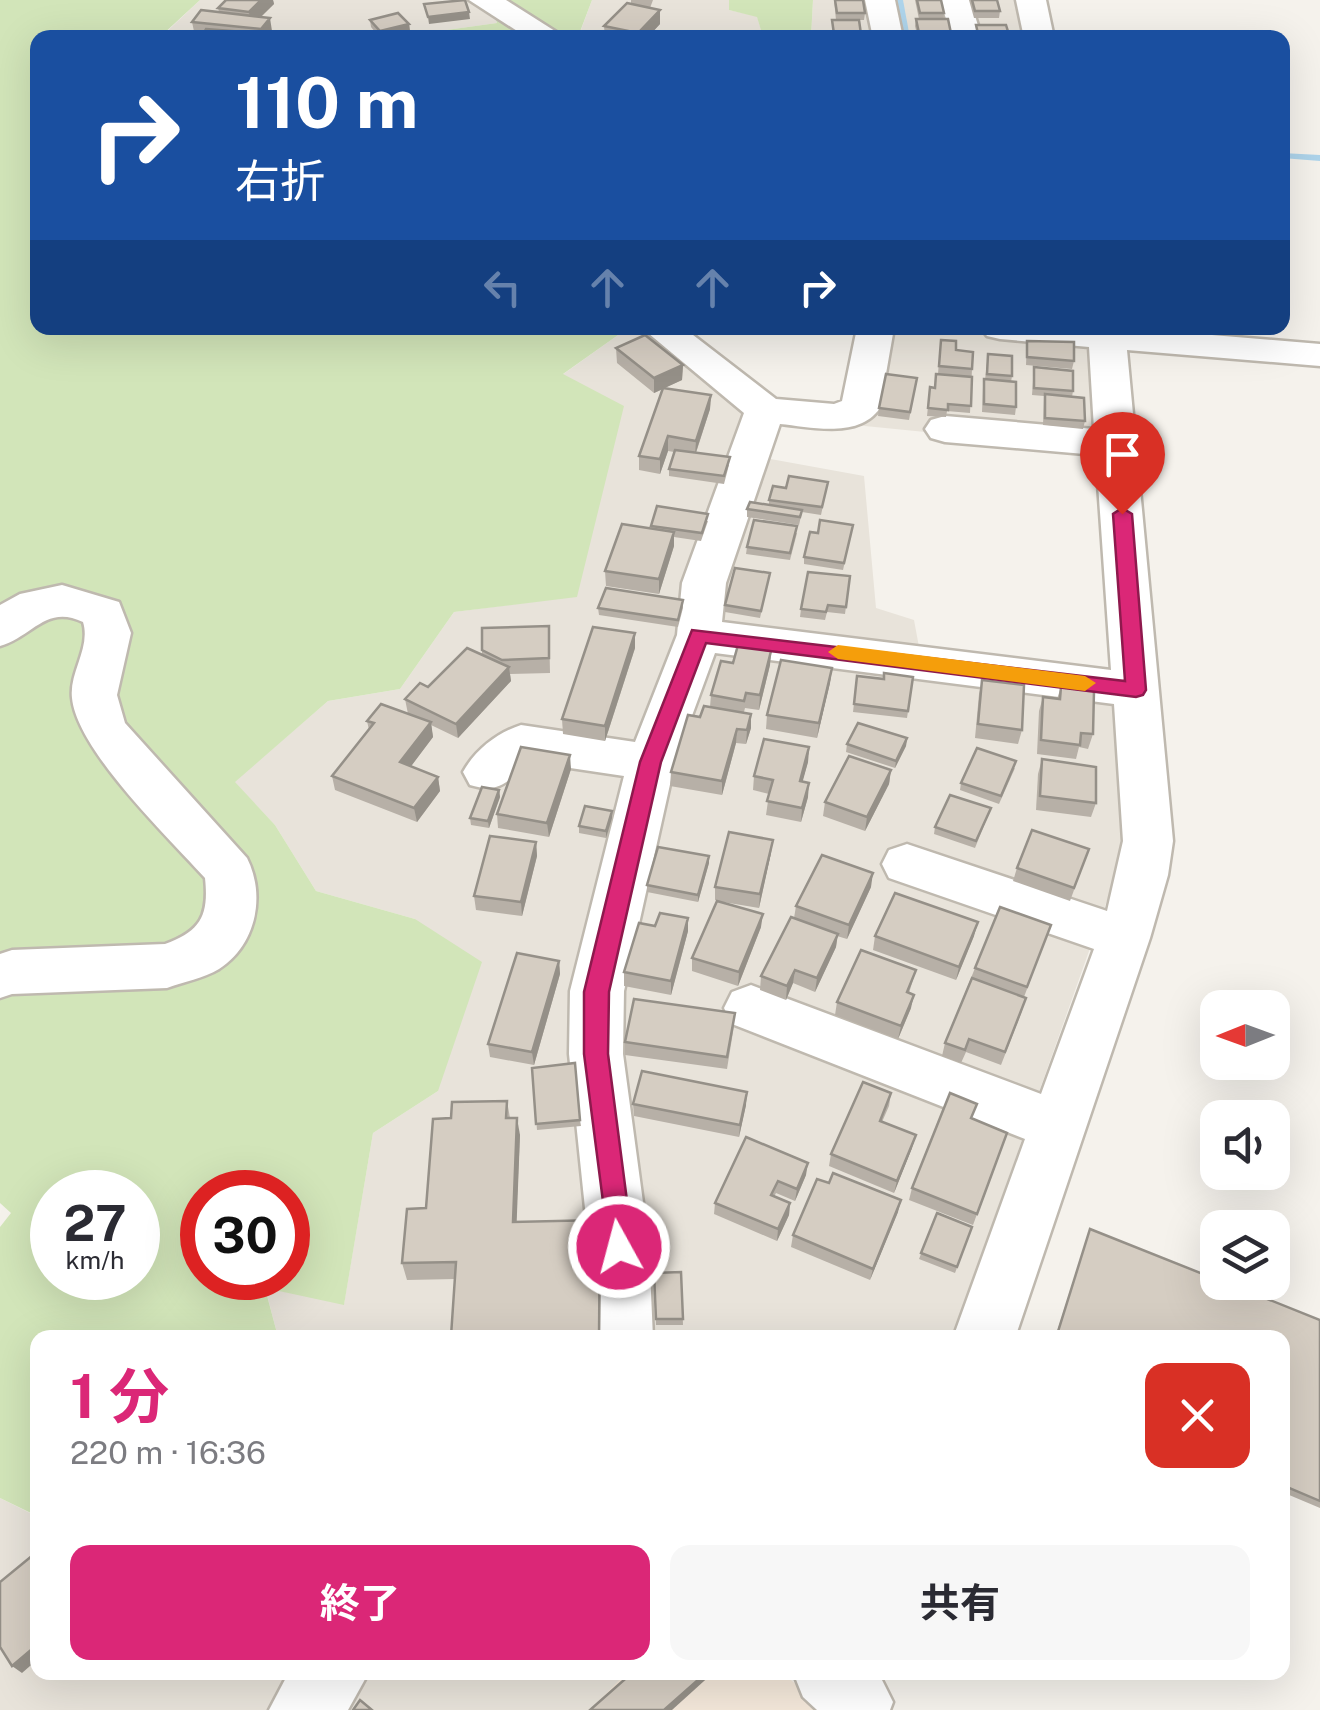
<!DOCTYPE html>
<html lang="ja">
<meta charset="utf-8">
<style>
body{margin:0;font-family:"Public Sans","Noto Sans JP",sans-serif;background:#f7f7f7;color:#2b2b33;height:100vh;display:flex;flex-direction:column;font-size:38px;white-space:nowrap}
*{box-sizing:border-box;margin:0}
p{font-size:32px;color:#7c7c81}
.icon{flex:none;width:55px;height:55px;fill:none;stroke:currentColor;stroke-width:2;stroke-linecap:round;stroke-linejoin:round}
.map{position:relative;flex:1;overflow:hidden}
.sheet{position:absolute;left:30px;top:1330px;width:1260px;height:350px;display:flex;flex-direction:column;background:#fff;border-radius:20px;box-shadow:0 10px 40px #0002}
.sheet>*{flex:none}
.top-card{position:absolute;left:30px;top:30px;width:1260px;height:305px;border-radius:20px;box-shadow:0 10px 40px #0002;background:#1a4fa0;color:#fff;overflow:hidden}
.needle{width:65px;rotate:269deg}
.controls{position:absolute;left:1200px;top:990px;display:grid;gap:20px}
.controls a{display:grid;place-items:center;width:90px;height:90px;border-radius:20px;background:#fff;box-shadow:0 10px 40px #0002;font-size:50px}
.speed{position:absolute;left:30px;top:1170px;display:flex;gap:20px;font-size:50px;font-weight:700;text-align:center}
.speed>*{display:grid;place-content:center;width:130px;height:130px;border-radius:50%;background:#fff;box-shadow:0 10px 40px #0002;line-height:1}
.speed small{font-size:25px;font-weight:400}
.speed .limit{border:15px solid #d22;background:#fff;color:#111}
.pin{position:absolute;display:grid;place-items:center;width:85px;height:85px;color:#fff;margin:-102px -42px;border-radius:50% 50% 50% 0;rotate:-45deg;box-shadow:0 0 10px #0007}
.pin .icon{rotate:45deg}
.me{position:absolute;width:110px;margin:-55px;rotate:353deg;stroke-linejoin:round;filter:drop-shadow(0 0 8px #0008)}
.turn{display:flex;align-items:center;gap:35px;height:210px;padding:0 40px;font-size:45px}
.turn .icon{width:130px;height:130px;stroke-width:2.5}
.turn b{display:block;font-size:70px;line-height:85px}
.lanes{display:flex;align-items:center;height:95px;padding:0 40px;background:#0003;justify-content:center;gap:50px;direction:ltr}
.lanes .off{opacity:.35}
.round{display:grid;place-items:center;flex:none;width:105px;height:105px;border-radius:20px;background:#f7f7f7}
.head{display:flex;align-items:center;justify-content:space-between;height:170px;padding:0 40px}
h1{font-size:60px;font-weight:700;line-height:75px;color:#db2777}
.action{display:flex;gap:20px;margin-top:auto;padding:20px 40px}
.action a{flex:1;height:115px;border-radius:20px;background:#db2777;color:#fff;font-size:40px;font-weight:700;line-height:115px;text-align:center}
.action a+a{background:#f7f7f7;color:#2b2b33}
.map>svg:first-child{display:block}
.residential{fill:#e8e3da}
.commercial{fill:#f4e8da}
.green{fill:#d2e5b9;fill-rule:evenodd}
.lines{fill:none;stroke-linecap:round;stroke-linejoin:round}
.stream{fill:#aed4eb;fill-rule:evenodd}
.minor-casing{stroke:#bfb9af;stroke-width:5}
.minor{fill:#fff;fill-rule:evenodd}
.wall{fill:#b7b0a7}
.shaded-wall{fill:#959088}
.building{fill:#d5cdc2;stroke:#959088;stroke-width:2.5}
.route{fill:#db2777;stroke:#8e194d;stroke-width:2.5}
.slow{fill:#f59e0b}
</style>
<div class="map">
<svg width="1320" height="1710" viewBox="0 0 1320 1710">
<rect width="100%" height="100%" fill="#f5f2ec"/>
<g class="residential">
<path d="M200,0H489L497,23L432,32L433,38H160Z"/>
<path d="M592,0H729V10L757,16L763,37L578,38Z"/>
<path d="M813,0H1018L1027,38H811Z"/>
<path d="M628,328H678L780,403L765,458L864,476L876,608L914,620L919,647L1109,668L1126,847L952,1337H278L265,1287L344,1304L373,1133L438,1091L415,919L316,891L275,825L234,782L328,701L400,689L454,612L577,596L562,375Z"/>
<path d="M866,328H1091L1097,449L845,424L842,407Z"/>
<path d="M0,1498L30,1513L37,1508L38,1672L627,1673L590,1710H0Z"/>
</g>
<path class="commercial" d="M627,1672L782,1673L822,1705L820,1710H590Z"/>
<g class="green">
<path d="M0,0H200L160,37L38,38V328H463L462,334L628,328L563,374L624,406L577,597L454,612L400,689L328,701L235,782L275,825L316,891L415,919L482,962L438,1091L373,1133L344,1305L265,1288L278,1337L38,1338V1508L31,1513L0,1498V1227L11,1213L0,1203ZM52,1192H138V1278H52ZM202,1192H288V1278H202Z"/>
<path d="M489,0H592L578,37L433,38L432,32L497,23Z"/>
<path d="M729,0H813L811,37H763L757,17L729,10Z"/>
</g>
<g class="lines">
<g class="stream">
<path d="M895,0H903L910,38H902Z"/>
<path d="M1282,153L1320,155V161L1282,158Z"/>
</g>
<defs>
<g id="minor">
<path d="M469,0H506L566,38H528Z"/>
<path d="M865,0H895L903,38H873Z"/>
<path d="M940,0H970L982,38H952Z"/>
<path d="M1016,0H1046L1054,38H1024Z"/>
<path d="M642,328H684L776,399L834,404L842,401L857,328H894L880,408C859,439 811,427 780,424L726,583L722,622L1111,670L1096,455L945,442L931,438L925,429L931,420L945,416L1094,429L1089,347L1000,339L987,336L981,328H1128L1320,344V366L1127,350L1173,841L1168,875L1150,938L1015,1338H953L1025,1139L732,1024L724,1008L732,992L751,985L1041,1094L1094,949L889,878L882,864L889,850L907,844L1107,911L1123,841L1114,704L715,653L675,762L624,991L623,1054L649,1247L653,1338H591L589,1247L569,1054L570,991L624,776L530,762C508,781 500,794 470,785L463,772C475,750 497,733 521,725L635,742L677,635L682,583L744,413Z"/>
<path d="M62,585L119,602L131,633L117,695L125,723L247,858C266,896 256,945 219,969C204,978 183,982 167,988L12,994L0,998V954L12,950L165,944C201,931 209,915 205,878C168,837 77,750 72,698C69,672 91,648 83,622C46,604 32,637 0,646V605L20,594Z"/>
<path d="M289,1672H369L348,1710H269Z"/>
<path d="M793,1672H878L893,1702L890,1710H817L803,1697Z"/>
</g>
</defs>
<use href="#minor" class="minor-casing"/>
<use href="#minor" class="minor"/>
</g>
<g class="wall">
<path d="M226,0H273L274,4L261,17L272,31L268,38H201L202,36H195L192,22L219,12L218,8Z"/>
<path d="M631,0H653L650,8L660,24L647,38H605L604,26L631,4Z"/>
<path d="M834,0H863L865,13L864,20H859L861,38H833L832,20H836Z"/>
<path d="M915,0H941L944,13L943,19L952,38H918L915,26L916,19H919Z"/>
<path d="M969,0H997L1000,11L999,18H974Z"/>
<path d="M370,20L409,24L410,31L380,38L371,27Z"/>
<path d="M1027,341L1074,361L1072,369L1026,365Z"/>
<path d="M940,347L956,350L972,369L970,413L947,411L946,417L927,416L930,387L935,388L938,374Z"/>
<path d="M616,348L683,365L682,380L664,388L711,395L710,409L696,453L729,465L724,484L669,476V469L674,452L668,451L660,474L639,470V456L663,389L654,393L617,363Z"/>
<path d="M988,354L1012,376L1011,382L1016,407L1015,415L982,412L983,387L984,379L985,380Z"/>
<path d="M1034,367L1073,391L1072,397L1085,421L1083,429L1043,425L1044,396L1032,395Z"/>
<path d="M917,378L909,420L878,416L879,408Z"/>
<path d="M828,482L821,515L802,512L799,525L747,517V509L769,505V500L786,488Z"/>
<path d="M708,521L701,541L674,537V546L659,594L606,586L605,571L651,528V526Z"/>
<path d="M853,525L843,570L804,564V557L818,533Z"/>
<path d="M797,533L790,560L746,554L747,547Z"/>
<path d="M770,573L760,618L725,612V605Z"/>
<path d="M850,576L845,614L827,612L825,620L800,617L801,609Z"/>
<path d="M683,600V608L678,627L599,615L598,608Z"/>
<path d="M549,626L550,673L510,674L511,681L458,738L431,725L433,737L411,766L438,777L440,791L417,822L335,790L332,776L369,730L367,721L408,714L405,699L428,687L482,655V650Z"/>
<path d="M635,633V648L605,741L563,734L562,719Z"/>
<path d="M771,651L770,665L759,710L745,708L744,712L751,714V728L746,744L736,743L722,795L670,786L671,772L700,717L710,707L711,695L733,663Z"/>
<path d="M832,668L830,683L817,738L766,729L767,715Z"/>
<path d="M857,676L884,679L913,677L907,718L853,712Z"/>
<path d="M982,680L1022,730L1018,744L975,738L979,694Z"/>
<path d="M1061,687L1093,734L1088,749L1079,747L1076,759L1037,754L1039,711L1043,697L1057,699Z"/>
<path d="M907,738L906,746L895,768L846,752L847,744Z"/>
<path d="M809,747L808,762L802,782L808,797L801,822L766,815L769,794L753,790L754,776Z"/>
<path d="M1042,759L1096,803L1091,817L1036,810L1038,774Z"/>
<path d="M1015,768L999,804L960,790L961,783Z"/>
<path d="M571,769L549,837L498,828L497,814Z"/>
<path d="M891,770L889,784L865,831L823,816L825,802Z"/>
<path d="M499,790L500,797L489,828L471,825L470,818Z"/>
<path d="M991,808L975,848L934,834L935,827Z"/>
<path d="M612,818L606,838L579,833V826Z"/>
<path d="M536,842L537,856L522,916L476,910L474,896Z"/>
<path d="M1089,849L1070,901L1013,881L1017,868Z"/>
<path d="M771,853L759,908L717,901L761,927L738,986L692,971V958L717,901L715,900V887Z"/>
<path d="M709,856V863L698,902L647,892V885Z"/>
<path d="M871,887L847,939L837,936L836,947L815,992L793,983L786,1000L760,990L761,976L794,918L796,906Z"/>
<path d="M655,926L688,931L671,995L624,986V972Z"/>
<path d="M875,936H974L956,980L873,950Z"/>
<path d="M1046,938L1024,997L1022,1011L1001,1065L966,1052L961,1063L942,1056L945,1043L975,968Z"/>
<path d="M559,961L560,974L534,1065L490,1057L488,1044Z"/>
<path d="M916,970L909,993L911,1008L898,1039L835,1015L837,1002Z"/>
<path d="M734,1026L727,1069L625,1055V1042Z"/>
<path d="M532,1068L580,1120L581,1126L537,1130Z"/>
<path d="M891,1093L889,1106L882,1122L912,1148L894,1193L829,1166L831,1154Z"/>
<path d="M507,1101L510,1118L520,1135L516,1222L601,1237L600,1338H451L455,1279L407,1280L402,1263L426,1208L451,1118Z"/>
<path d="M633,1104L746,1105L739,1137L634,1116Z"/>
<path d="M972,1119L1007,1133L973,1225L909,1200L912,1188Z"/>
<path d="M746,1137L806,1175L795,1201L776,1193L774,1197L790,1203L789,1215L777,1241L714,1214L715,1203Z"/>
<path d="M829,1183L898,1212L870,1280L791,1247L793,1235Z"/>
<path d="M937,1213L972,1227L955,1273L919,1259Z"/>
<path d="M1090,1229L1320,1320V1508L1282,1492V1338H1055Z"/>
<path d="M681,1272L683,1325H656L654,1273Z"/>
</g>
<g class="shaded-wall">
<path d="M261,0H273L274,4L251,26L249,12Z"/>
<path d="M660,10V24L647,38H638V33Z"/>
<path d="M469,12L470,19L429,24L428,17Z"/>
<path d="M270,18L272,31L268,38H263L261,29Z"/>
<path d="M409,24L410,31L381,38L380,31Z"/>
<path d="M683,365L682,380L654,393V378Z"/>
<path d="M711,395L710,409L695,455L696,441Z"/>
<path d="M668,436V451L660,474V459Z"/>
<path d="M674,532V546L659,594V579Z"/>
<path d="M635,633V648L605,741V726Z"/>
<path d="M771,651L770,665L759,710L760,695Z"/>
<path d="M509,667L511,681L458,738L456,724Z"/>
<path d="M832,668L830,683L817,738L819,723Z"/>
<path d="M751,714V728L746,744L747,730Z"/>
<path d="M431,722L433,737L403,777L400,762Z"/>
<path d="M737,729L736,743L722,795V781Z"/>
<path d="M907,738L906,746L895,768L896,761Z"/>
<path d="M809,747L808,762L799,795L800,781Z"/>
<path d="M570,755L571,769L549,837L547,823Z"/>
<path d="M891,770L889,784L865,831L867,817Z"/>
<path d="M438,777L440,791L417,822L414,808Z"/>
<path d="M809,783L808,797L801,822L802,808Z"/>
<path d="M499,790L500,797L489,828L488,821Z"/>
<path d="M612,811V818L606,838V831Z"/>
<path d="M773,840L771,853L759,908L760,894Z"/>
<path d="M536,842L537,856L522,916L521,902Z"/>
<path d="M709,856V863L698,902V895Z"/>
<path d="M873,873L871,887L847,939L849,925Z"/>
<path d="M763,914L761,927L738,986L739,972Z"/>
<path d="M688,918V931L671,995V981Z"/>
<path d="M978,922L974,936L956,980L959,967Z"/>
<path d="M838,934L836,947L815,992L817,978Z"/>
<path d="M559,961L560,974L534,1065L532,1052Z"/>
<path d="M795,970L793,983L786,1000L787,986Z"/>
<path d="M914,995L911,1008L898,1039L901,1026Z"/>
<path d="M747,1092L746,1105L739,1137L740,1125Z"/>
<path d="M517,1118L520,1135L516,1239L513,1222Z"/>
<path d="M916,1135L912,1148L894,1193L897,1181Z"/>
<path d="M808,1163L806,1175L795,1201L797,1189Z"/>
<path d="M901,1200L898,1212L870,1280L873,1269Z"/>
<path d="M790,1203L789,1215L777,1241L778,1229Z"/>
<path d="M38,1644V1659L22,1673L12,1666Z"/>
<path d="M707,1672H714L672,1710H664Z"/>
</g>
<g class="building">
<path d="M226,0H261L249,12L218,8Z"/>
<path d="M465,0L469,12L428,17L424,4Z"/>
<path d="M835,0H863L865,13H837Z"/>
<path d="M917,0H941L944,13H920Z"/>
<path d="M972,0H997L1000,11H975Z"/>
<path d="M627,3L660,10L638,33L604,26Z"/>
<path d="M201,10L270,18L261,29L192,22Z"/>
<path d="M398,13L409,24L380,31L370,20Z"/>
<path d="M916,19H948L952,38H920Z"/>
<path d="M832,20H859L861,34H834Z"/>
<path d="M976,25H1006L1010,38H979Z"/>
<path d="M206,29L246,32L243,38H201Z"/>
<path d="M645,335L683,365L654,378L616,348Z"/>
<path d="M941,340L956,341V350L973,352L972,369L939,366Z"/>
<path d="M1027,341L1074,342V361L1027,357Z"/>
<path d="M988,354L1012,356V376L987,374Z"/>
<path d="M1034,367L1073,371V391L1034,388Z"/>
<path d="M886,374L917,378L910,412L879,408Z"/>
<path d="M936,374L972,377L971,406L948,404V410L928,408L930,387L935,388Z"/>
<path d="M984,379L1016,382V407L984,404Z"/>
<path d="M663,388L711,395L696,441L668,436L660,459L639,456Z"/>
<path d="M1045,394L1084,398L1085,421L1045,418Z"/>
<path d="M675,450L730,457L724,476L669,469Z"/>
<path d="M789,476L828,482L822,507L769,500L773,486L786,488Z"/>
<path d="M750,502L802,510L800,517L747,509Z"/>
<path d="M657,506L708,514L702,533L651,526Z"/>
<path d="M754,520L797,526L790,553L747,547Z"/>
<path d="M820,520L853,525L844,563L804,557L810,532L818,533Z"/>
<path d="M622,524L674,532L659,579L605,571Z"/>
<path d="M735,568L770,573L761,611L725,605Z"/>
<path d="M808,572L850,576L846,607L828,605L826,612L801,609Z"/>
<path d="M606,588L683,600L678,620L598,608Z"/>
<path d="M549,626V658L502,660L482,650V628Z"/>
<path d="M593,627L635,633L605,726L562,719Z"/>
<path d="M738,645L771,651L760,695L746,693L744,701L711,695L721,661L733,663Z"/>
<path d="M467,648L509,667L456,724L405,699L420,683L428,687Z"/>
<path d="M781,660L832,668L819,723L767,715Z"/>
<path d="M884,673L913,677L908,711L854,704L857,676L884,679Z"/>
<path d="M982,680L1024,685L1022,730L978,724Z"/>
<path d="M1061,687L1094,691L1093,734L1081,733L1080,745L1041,740L1043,697L1060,699Z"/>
<path d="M381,704L431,722L400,762L438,777L414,808L332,776L374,723L367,721Z"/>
<path d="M704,706L751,714L747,730L737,729L722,781L671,772L688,715L700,717Z"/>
<path d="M858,723L907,738L896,761L847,744Z"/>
<path d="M764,739L809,747L800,781L809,783L802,808L767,801L773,780L754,776Z"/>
<path d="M521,747L570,755L547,823L497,814Z"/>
<path d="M977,748L1016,761L1001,796L961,783Z"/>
<path d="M849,756L891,770L867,817L825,802Z"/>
<path d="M1042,759L1096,767V803L1040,796Z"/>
<path d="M482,787L499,790L488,821L470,818Z"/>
<path d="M950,795L991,808L976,841L935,827Z"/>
<path d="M585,806L612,811L606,831L579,826Z"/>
<path d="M1032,830L1089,849L1074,888L1017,868Z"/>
<path d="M729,832L773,840L760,894L715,887Z"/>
<path d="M490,836L536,842L521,902L474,896Z"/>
<path d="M658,847L709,856L698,895L647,885Z"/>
<path d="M822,855L873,873L849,925L796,906Z"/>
<path d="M895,893L978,922L959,967L875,936Z"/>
<path d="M717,901L763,914L739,972L692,958Z"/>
<path d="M1000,907L1051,925L1027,987L975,968Z"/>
<path d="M660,913L688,918L671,981L624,972L639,923L655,926Z"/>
<path d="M791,917L838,934L817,978L795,970L787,986L761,976Z"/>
<path d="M861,950L916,970L907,992L914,995L901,1026L837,1002Z"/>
<path d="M517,953L559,961L532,1052L488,1044Z"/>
<path d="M972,978L1026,998L1005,1052L969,1039L965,1050L945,1043Z"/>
<path d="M634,999L735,1013L727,1057L625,1042Z"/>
<path d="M575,1063L580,1120L536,1124L532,1068Z"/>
<path d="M642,1071L747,1092L740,1125L633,1104Z"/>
<path d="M863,1082L891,1093L880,1121L916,1135L897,1181L831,1154Z"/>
<path d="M950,1093L977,1104L971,1118L1007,1133L977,1214L912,1188Z"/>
<path d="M507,1101L506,1118H517L513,1222L600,1220L599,1338H454L451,1336L456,1262L402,1263L407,1209L426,1208L433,1119L451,1118L452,1102Z"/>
<path d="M746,1137L808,1163L797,1189L778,1181L771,1195L790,1203L778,1229L715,1203Z"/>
<path d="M833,1173L901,1200L873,1269L793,1235L817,1179L829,1183Z"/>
<path d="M937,1213L972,1227L957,1267L921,1253Z"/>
<path d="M1090,1229L1218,1280V1282H1225L1320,1320V1501L1282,1485V1338H1056Z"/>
<path d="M681,1272L683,1319H656L654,1273Z"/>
<path d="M38,1551V1644L12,1666L0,1647V1582Z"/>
<path d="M633,1672H707L664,1710H590Z"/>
<path d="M360,1700L372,1710H353Z"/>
</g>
<path class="route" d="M1122,508L1132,514L1146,690L1143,695L1136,697L706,643L661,762L609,992L608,1054L633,1247L629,1256L619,1260L610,1256L584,1054V992L640,762L692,630L1125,681L1113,514Z"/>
<path class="slow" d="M838,645L1085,676L1096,683L1085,691L838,659L828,652Z"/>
</svg>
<div class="controls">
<a><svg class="needle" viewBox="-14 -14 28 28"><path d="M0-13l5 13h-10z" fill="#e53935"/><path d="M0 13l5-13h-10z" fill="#7c7c81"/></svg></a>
<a><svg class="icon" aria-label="sound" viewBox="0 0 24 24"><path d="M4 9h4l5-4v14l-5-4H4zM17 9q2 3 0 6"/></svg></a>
<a><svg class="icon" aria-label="layers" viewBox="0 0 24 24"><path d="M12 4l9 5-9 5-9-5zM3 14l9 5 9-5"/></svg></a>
</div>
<div class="speed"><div>27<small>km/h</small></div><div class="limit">30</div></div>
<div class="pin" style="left:1122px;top:514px;background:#d93025"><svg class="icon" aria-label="arrive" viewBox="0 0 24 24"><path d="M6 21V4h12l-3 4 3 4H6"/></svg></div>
<svg class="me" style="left:619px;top:1247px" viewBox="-20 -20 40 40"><circle r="17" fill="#db2777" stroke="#fff" stroke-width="3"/><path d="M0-11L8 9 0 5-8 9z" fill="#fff"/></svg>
<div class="top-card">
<div class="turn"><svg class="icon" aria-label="right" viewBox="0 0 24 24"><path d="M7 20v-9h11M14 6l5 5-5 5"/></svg><div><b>110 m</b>右折</div></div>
<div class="lanes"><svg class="icon off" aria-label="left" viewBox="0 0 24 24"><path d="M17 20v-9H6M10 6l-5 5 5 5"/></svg><svg class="icon off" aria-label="ahead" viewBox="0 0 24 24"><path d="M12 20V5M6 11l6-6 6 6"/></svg><svg class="icon off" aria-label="ahead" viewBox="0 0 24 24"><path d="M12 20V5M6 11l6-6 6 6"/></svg><svg class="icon" aria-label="right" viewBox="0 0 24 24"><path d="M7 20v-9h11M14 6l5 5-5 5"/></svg></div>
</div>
<section class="sheet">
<div class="head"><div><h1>1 分</h1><p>220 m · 16:36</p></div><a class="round" style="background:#d93025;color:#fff"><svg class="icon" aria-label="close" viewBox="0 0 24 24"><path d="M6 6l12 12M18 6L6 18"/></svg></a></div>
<div class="action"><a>終了</a><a>共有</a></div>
</section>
</div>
